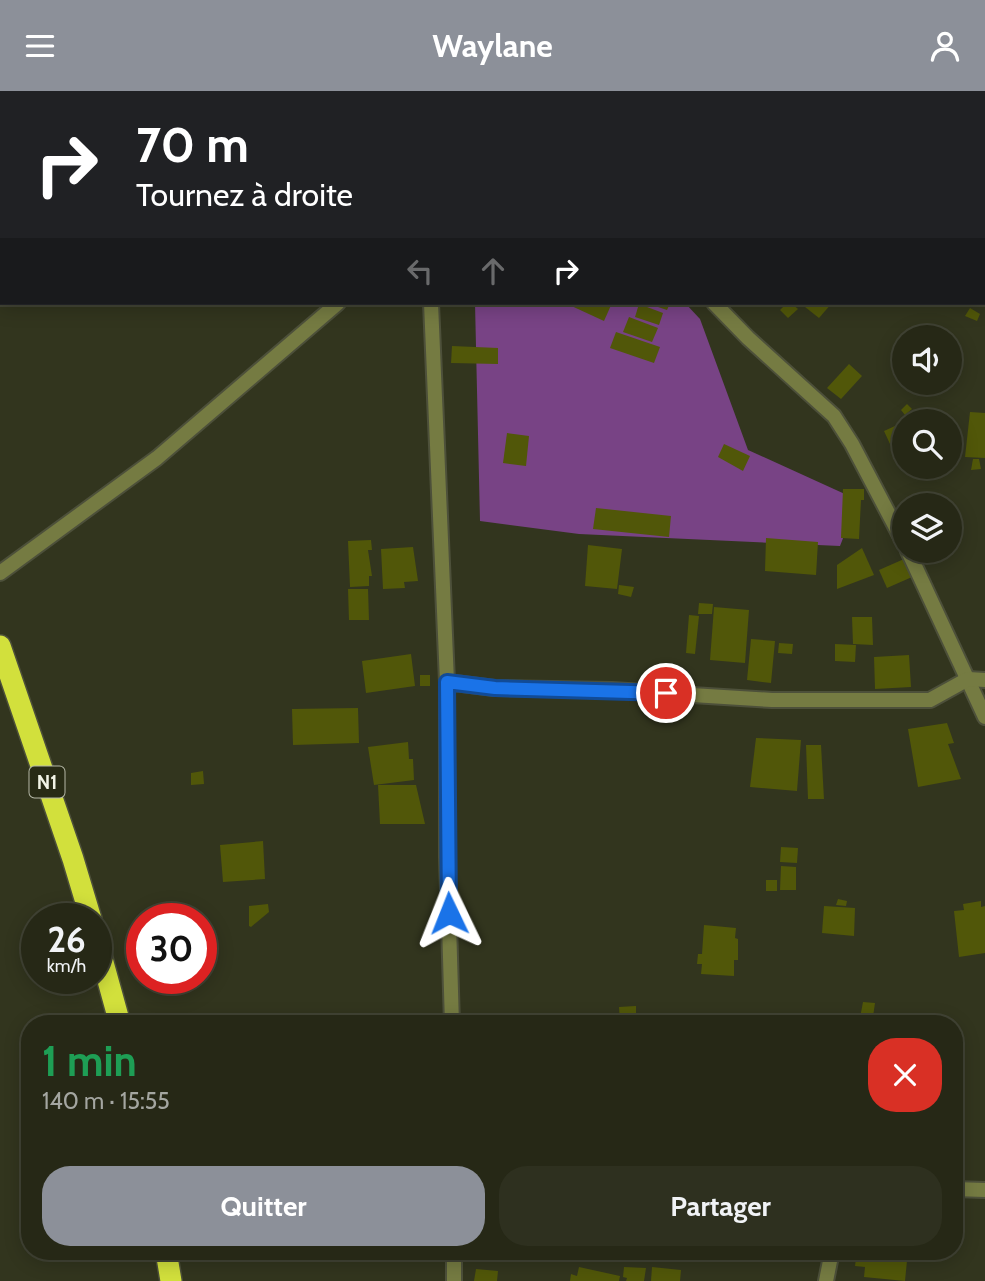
<!DOCTYPE html>
<html lang="fr">
<meta charset="utf-8">
<style>
body{margin:0;font-family:Cabin,sans-serif;background:#2e301f;color:#f1f3f6;height:100vh;display:flex;flex-direction:column;font-size:26px;white-space:nowrap}
*{box-sizing:border-box;margin:0}
p{font-size:23px;color:#a4a6a1}
.icon{flex:none;width:38px;height:38px;fill:none;stroke:currentColor;stroke-width:2;stroke-linecap:round;stroke-linejoin:round}
.map{position:relative;flex:1;overflow:hidden}
.sheet{position:absolute;left:21px;top:924px;width:942px;height:245px;display:flex;flex-direction:column;background:#262816;border-radius:28px;box-shadow:0 4px 18px #0003,0 0 0 2px #424435}
.sheet>*{flex:none}
.top-card{position:absolute;left:0px;top:0px;width:985px;height:214px;box-shadow:0 4px 18px #0003,0 0 0 2px #424435;background:#202124;color:#fff;overflow:hidden}
.buttons{position:absolute;left:892px;top:234px;display:grid;gap:14px}
.buttons a{display:grid;place-items:center;width:70px;height:70px;border-radius:50%;background:#262816;box-shadow:0 4px 18px #0003,0 0 0 2px #424435;font-size:35px}
.speed{position:absolute;left:21px;top:812px;display:flex;gap:14px;font-size:35px;font-weight:700;text-align:center}
.speed>*{display:grid;place-content:center;width:91px;height:91px;border-radius:50%;background:#262816;box-shadow:0 4px 18px #0003,0 0 0 2px #424435;line-height:1}
.speed small{font-size:18px;font-weight:400}
.speed .limit{border:10px solid #d22;background:#fff;color:#111}
.pin{position:absolute;display:grid;place-items:center;width:60px;height:60px;color:#fff;margin:-30px;border:4px solid #fff;border-radius:50%;box-shadow:0 2px 7px #0007}
.me{position:absolute;width:77px;margin:-38px;rotate:358deg;stroke-linejoin:round;filter:drop-shadow(0 0 5px #0008)}
.turn{display:flex;align-items:center;gap:24px;height:147px;padding:0 21px;font-size:32px}
.turn .icon{width:91px;height:91px;stroke-width:2.5}
.turn b{display:block;font-size:49px;line-height:60px}
.lanes{display:flex;align-items:center;height:66px;padding:0 21px;background:#0003;justify-content:center;gap:35px;direction:ltr}
.lanes .off{opacity:.35}
.round{display:grid;place-items:center;flex:none;width:74px;height:74px;border-radius:28px;background:#2e301f}
.head{display:flex;align-items:center;justify-content:space-between;height:119px;padding:0 21px}
h1{font-size:42px;font-weight:700;line-height:52px;color:#1e9e55}
.button{display:flex;gap:14px;margin-top:auto;padding:14px 21px}
.button a{flex:1;height:80px;border-radius:28px;background:#8c9099;color:#fff;font-size:28px;font-weight:700;line-height:80px;text-align:center}
.button a+a{background:#2e301f;color:#f1f3f6}
header{display:flex;justify-content:space-between;align-items:center;height:91px;padding:0 21px;background:#8c9099;color:#fff;font-size:32px;font-weight:700}
.map>svg:first-child{display:block}
.forest{fill:#784385}
.building{fill:#515709}
.lines{fill:none;stroke-linecap:round;stroke-linejoin:round}
.street-casing{stroke:#4d503a;stroke-width:18}
.highway-casing{stroke:#4d503a;stroke-width:24}
.street{stroke:#757b42;stroke-width:14}
.highway{stroke:#d2e03c;stroke-width:21}
.route-casing{stroke:#114b97;stroke-width:18}
.route{stroke:#1a73e8;stroke-width:12}
.labels{text-anchor:middle;stroke-width:5;stroke-linejoin:round;paint-order:stroke}
.shield{fill:#282b15;stroke:#b5b8a7;stroke-width:2}
.shield-label{font-size:19px;font-weight:bold;fill:#f2f4e6}
</style>
<header><svg class="icon" aria-label="menu" viewBox="0 0 24 24"><path d="M4 6h16M4 12h16M4 18h16"/></svg>Waylane<svg class="icon" aria-label="person" viewBox="0 0 24 24"><circle cx="12" cy="8" r="4"/><path d="M4 21q1-7 8-7t8 7"/></svg></header>
<div class="map">
<svg width="985" height="1190" viewBox="0 0 985 1190">
<rect width="100%" height="100%" fill="#32351e"/>
<path class="forest" d="M475,212H685L700,228L748,359L858,409L840,455L579,443L480,430Z"/>
<g class="building">
<path d="M565,212H612L604,230Z"/>
<path d="M646,212H670L667,219Z"/>
<path d="M787,212H791L798,218L788,227L780,219Z"/>
<path d="M800,212H832L819,227Z"/>
<path d="M639,213L663,222L659,234L635,226Z"/>
<path d="M970,217L980,223L977,230L965,225Z"/>
<path d="M629,226L658,237L652,251L623,241Z"/>
<path d="M616,241L660,256L654,272L610,257Z"/>
<path d="M452,255L498,257V273L451,272Z"/>
<path d="M849,273L862,285L841,308L827,297Z"/>
<path d="M907,313L912,318L905,324L901,319Z"/>
<path d="M970,321L985,322V367L965,366Z"/>
<path d="M917,325L919,331H905V375L901,377L884,340Z"/>
<path d="M507,342L529,345L526,375L503,372Z"/>
<path d="M724,353L750,365L743,380L718,366Z"/>
<path d="M973,368H979L981,378L971,379Z"/>
<path d="M843,398H864V409H861L859,448L841,447Z"/>
<path d="M596,417L671,425L669,446L593,438Z"/>
<path d="M766,447L818,451L816,484L765,480Z"/>
<path d="M371,449L372,459H368L372,485H369V495L350,496L348,450Z"/>
<path d="M588,454L622,458L617,498L585,495Z"/>
<path d="M413,456L418,490L404,491L405,497L383,498L381,458Z"/>
<path d="M862,457L874,484L837,498V474Z"/>
<path d="M904,468L912,486L887,497L879,479Z"/>
<path d="M619,494L634,496L631,506L618,503Z"/>
<path d="M348,498H368L369,529H349Z"/>
<path d="M699,512L713,513L712,523H698Z"/>
<path d="M714,516L749,519L745,572L710,569Z"/>
<path d="M689,524L699,525L695,563L686,562Z"/>
<path d="M852,526H872L873,554L853,553Z"/>
<path d="M751,548L775,550L771,592L747,589Z"/>
<path d="M779,552L793,553L792,563L778,562Z"/>
<path d="M835,553L856,554L855,571L835,570Z"/>
<path d="M411,563L415,595L366,602L362,570Z"/>
<path d="M909,564L911,596L875,598L874,566Z"/>
<rect x="420" y="584" width="10" height="11"/>
<path d="M358,617L359,652L293,654L292,618Z"/>
<path d="M947,632L954,652L948,653L961,688L918,696L908,638Z"/>
<path d="M756,647L801,649L797,700L750,696Z"/>
<path d="M408,651L409,668H413L414,689L374,694L368,656Z"/>
<path d="M806,654H821L824,708H808Z"/>
<path d="M203,680L204,693L191,694V682Z"/>
<path d="M378,694H416L425,733H380Z"/>
<path d="M263,750L265,788L223,791L220,754Z"/>
<path d="M781,756L798,757L797,772L780,771Z"/>
<path d="M781,775L796,776V799H780Z"/>
<rect x="766" y="789" width="11" height="11"/>
<path d="M838,808L847,810L846,815L836,814Z"/>
<path d="M981,810V816L985,815V862L959,866L954,820L964,819L963,813Z"/>
<path d="M268,813L269,821L251,836L249,835V815Z"/>
<path d="M824,815L855,817L854,845L822,842Z"/>
<path d="M704,834L736,837L735,847L738,848V869H734V885L701,883L702,873H697L698,863H702Z"/>
<path d="M863,911L875,912L872,933L859,932Z"/>
<path d="M636,915V933H620L619,916Z"/>
<path d="M761,928L779,931L778,933H760Z"/>
<path d="M954,989H960L955,1024L954,1023Z"/>
<path d="M581,1160H625L624,1170L580,1165Z"/>
<path d="M655,1160H681V1164L655,1162Z"/>
<path d="M857,1160H908L905,1190L864,1186L865,1176L855,1175Z"/>
<path d="M579,1176L620,1185L619,1190H570L571,1183L577,1185Z"/>
<path d="M624,1176L646,1177L644,1190H626L627,1187L623,1186Z"/>
<path d="M652,1176L681,1179L680,1190H651Z"/>
<path d="M476,1178L498,1180L497,1190H474Z"/>
</g>
<g class="lines">
<defs>
<g id="street">
<path d="M419,2L420,0"/>
<path d="M431,212L447,591V766L452,933"/>
<path d="M714,212L748,247L834,325L852,353L905,454"/>
<path d="M908,460L985,626"/>
<path d="M0,482L157,367L338,212"/>
<path d="M447,591L494,597L612,599L772,609H930L968,588L985,589"/>
<path d="M954,1098L985,1099"/>
<path d="M454,1190V1160"/>
<path d="M826,1190L832,1160"/>
</g>
<g id="highway">
<path d="M0,555L73,768L91,828"/>
<path d="M96,846L120,933"/>
<path d="M166,1160L171,1190"/>
</g>
</defs>
<use href="#street" class="street-casing"/>
<use href="#highway" class="highway-casing"/>
<use href="#street" class="street"/>
<use href="#highway" class="highway"/>
</g>
<g class="lines">
<defs>
<path id="route" d="M449,822L447,591L495,597L666,602"/>
</defs>
<use href="#route" class="route-casing"/>
<use href="#route" class="route"/>
</g>
<g class="labels">
<rect class="shield" x="29.5" y="675.5" width="35" height="31" rx="5"/>
<g class="shield-label">
<text x="47" y="698">N1</text>
</g>
</g>
</svg>
<div class="buttons">
<a><svg class="icon" aria-label="sound" viewBox="0 0 24 24"><path d="M4 9h4l5-4v14l-5-4H4zM17 9q2 3 0 6"/></svg></a>
<a><svg class="icon" aria-label="search" viewBox="0 0 24 24"><circle cx="10" cy="10" r="6"/><path d="M15 15l6 6"/></svg></a>
<a><svg class="icon" aria-label="layers" viewBox="0 0 24 24"><path d="M12 4l9 5-9 5-9-5zM3 14l9 5 9-5"/></svg></a>
</div>
<div class="speed"><div>26<small>km/h</small></div><div class="limit">30</div></div>
<div class="pin" style="left:666px;top:602px;background:#d93025"><svg class="icon" aria-label="arrive" viewBox="0 0 24 24"><path d="M6 21V4h12l-3 4 3 4H6"/></svg></div>
<svg class="me" style="left:449px;top:822px" viewBox="-20 -20 40 40"><path d="M0-17L14 15 0 8-14 15z" fill="#1a73e8" stroke="#fff" stroke-width="4"/></svg>
<div class="top-card">
<div class="turn"><svg class="icon" aria-label="right" viewBox="0 0 24 24"><path d="M7 20v-9h11M14 6l5 5-5 5"/></svg><div><b>70 m</b>Tournez à droite</div></div>
<div class="lanes"><svg class="icon off" aria-label="left" viewBox="0 0 24 24"><path d="M17 20v-9H6M10 6l-5 5 5 5"/></svg><svg class="icon off" aria-label="ahead" viewBox="0 0 24 24"><path d="M12 20V5M6 11l6-6 6 6"/></svg><svg class="icon" aria-label="right" viewBox="0 0 24 24"><path d="M7 20v-9h11M14 6l5 5-5 5"/></svg></div>
</div>
<section class="sheet">
<div class="head"><div><h1>1 min</h1><p>140 m · 15:55</p></div><a class="round" style="background:#d93025;color:#fff"><svg class="icon" aria-label="close" viewBox="0 0 24 24"><path d="M6 6l12 12M18 6L6 18"/></svg></a></div>
<div class="button"><a>Quitter</a><a>Partager</a></div>
</section>
</div>
